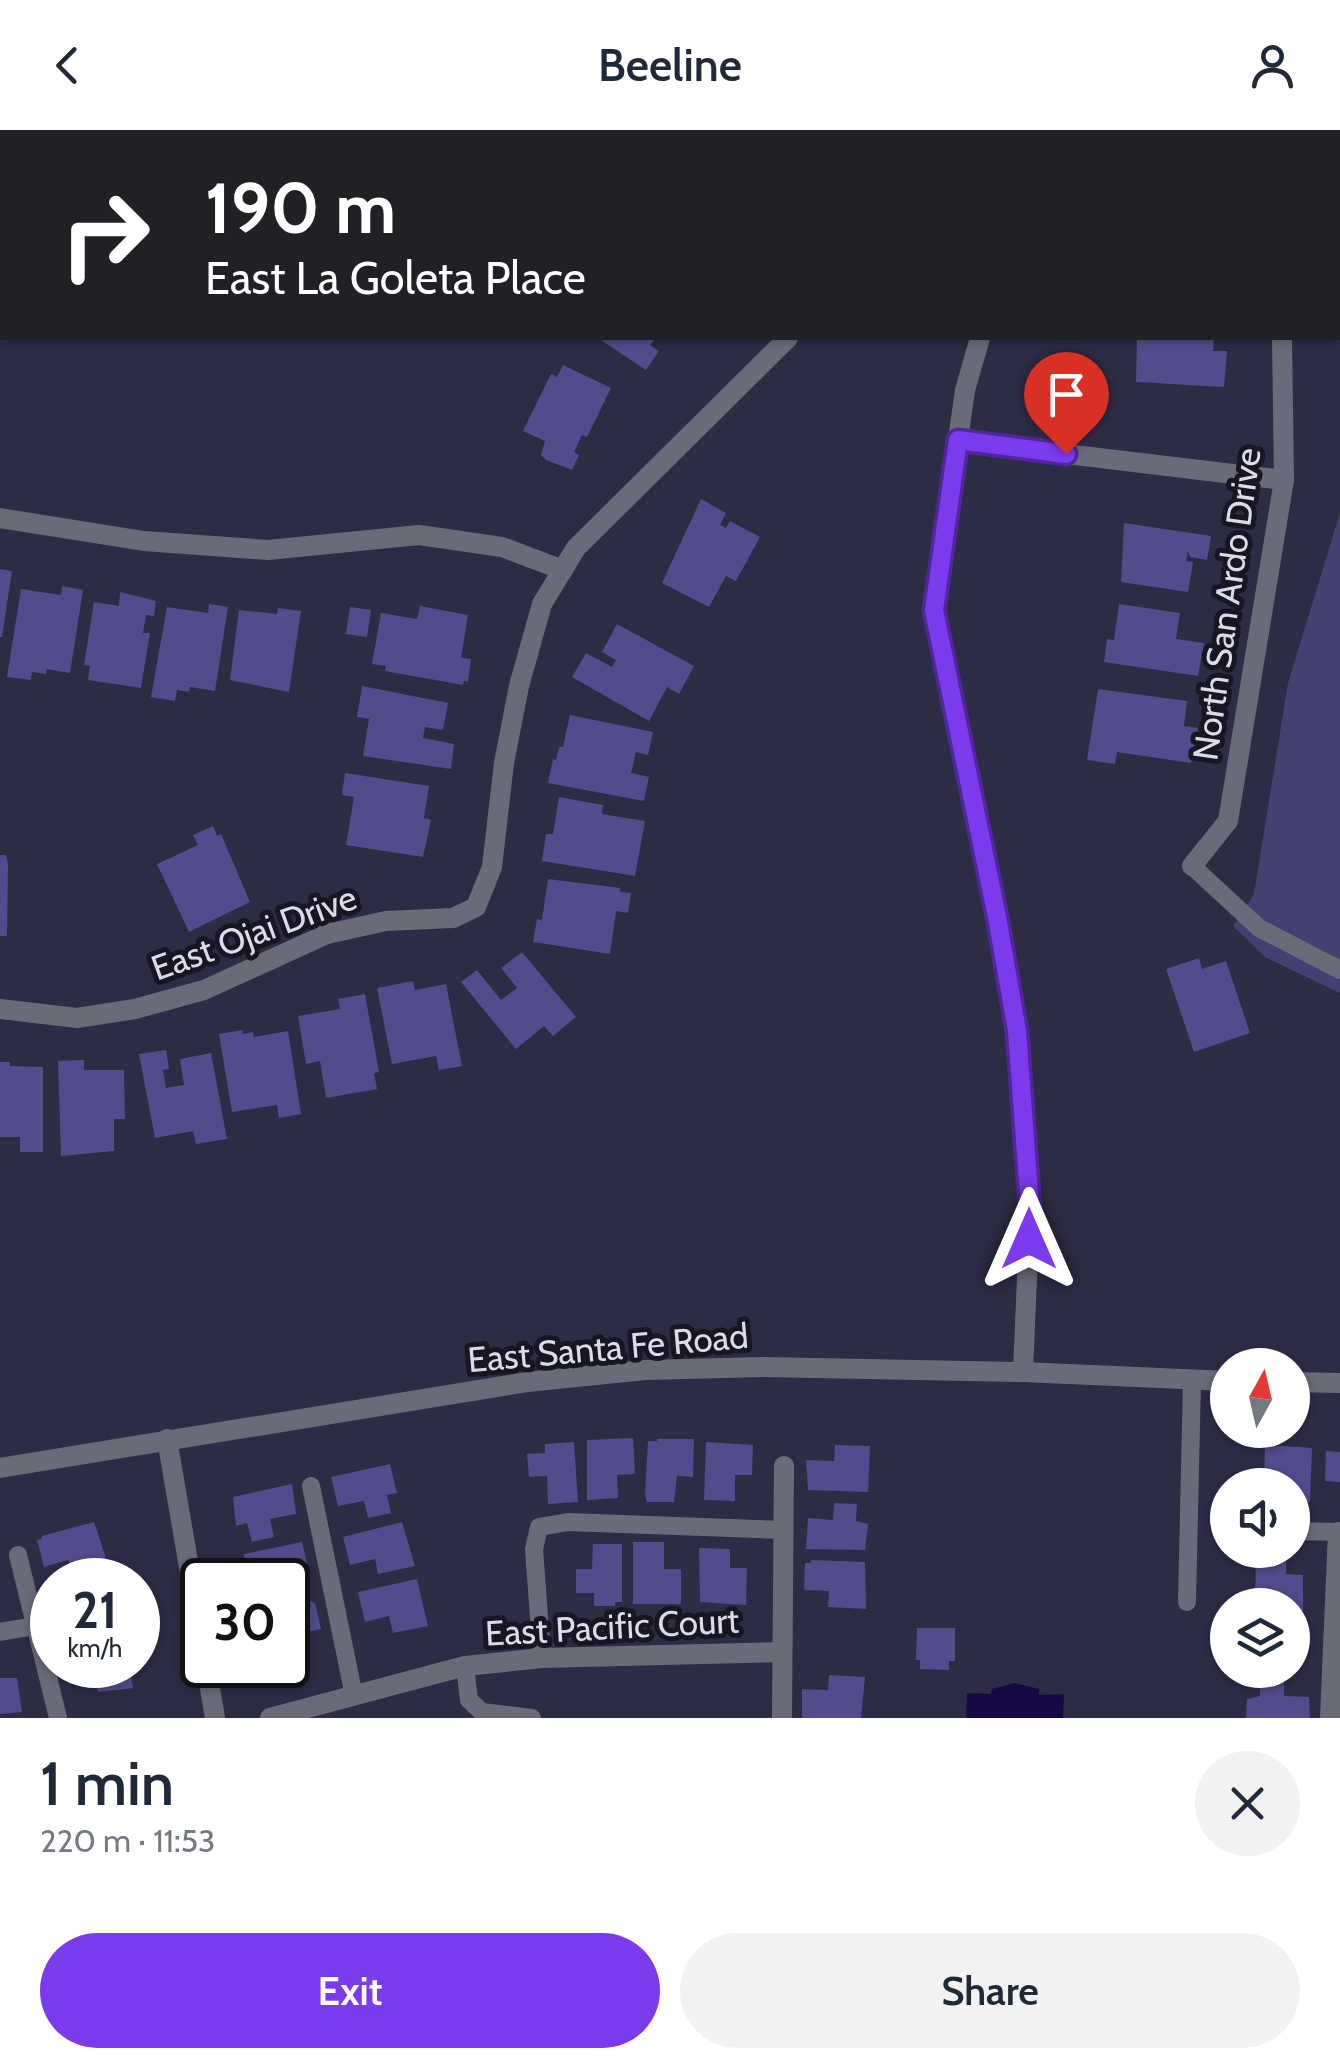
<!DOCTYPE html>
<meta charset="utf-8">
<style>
body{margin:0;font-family:Cabin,sans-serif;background:#f2f2f3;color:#1f2937;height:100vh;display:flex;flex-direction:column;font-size:38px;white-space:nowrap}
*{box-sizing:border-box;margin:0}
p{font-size:32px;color:#747a83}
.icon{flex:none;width:55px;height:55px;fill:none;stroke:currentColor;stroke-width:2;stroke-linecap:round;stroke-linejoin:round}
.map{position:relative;height:1588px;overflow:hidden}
.sheet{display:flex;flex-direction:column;background:#fff;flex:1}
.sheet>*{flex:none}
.guide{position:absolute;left:0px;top:0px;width:1340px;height:210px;box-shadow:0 2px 8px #0004;background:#202124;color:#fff;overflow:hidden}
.needle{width:65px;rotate:8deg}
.tools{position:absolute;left:1210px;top:1218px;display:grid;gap:20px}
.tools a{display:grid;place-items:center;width:100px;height:100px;border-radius:50%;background:#fff;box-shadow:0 2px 8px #0004;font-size:50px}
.speed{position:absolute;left:30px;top:1428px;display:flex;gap:20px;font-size:50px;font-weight:700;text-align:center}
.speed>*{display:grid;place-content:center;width:130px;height:130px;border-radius:50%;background:#fff;box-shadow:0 2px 8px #0004;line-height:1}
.speed small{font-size:25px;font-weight:400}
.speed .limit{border:5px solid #111;border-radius:15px;background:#fff;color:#111}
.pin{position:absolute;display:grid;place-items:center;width:85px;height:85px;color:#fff;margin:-102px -42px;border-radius:50% 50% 50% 0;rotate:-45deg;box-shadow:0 0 10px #0007}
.pin .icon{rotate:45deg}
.me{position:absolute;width:110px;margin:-55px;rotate:0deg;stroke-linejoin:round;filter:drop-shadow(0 0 8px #0008)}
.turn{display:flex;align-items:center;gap:35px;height:210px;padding:0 40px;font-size:45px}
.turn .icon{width:130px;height:130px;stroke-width:2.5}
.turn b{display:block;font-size:70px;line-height:85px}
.round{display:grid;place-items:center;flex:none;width:105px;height:105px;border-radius:52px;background:#f2f2f3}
.overview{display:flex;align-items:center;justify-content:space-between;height:170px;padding:0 40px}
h1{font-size:60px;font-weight:600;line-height:75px}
.cta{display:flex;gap:20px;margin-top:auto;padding:20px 40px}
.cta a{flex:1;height:115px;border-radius:60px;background:#7c3aed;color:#fff;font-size:40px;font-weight:600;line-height:115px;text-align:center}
.cta a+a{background:#f2f2f3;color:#1f2937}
header{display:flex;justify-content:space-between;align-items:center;height:130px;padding:0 40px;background:#fff;font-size:45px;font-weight:600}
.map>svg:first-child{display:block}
.green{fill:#444072}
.water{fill:#180944}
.building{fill:#514c8c}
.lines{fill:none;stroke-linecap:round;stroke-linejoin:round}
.service{stroke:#6a6b78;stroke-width:18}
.minor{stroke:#6a6b78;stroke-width:20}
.tertiary{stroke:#6a6b78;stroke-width:20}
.route-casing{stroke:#51269a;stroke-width:25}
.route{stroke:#7c3aed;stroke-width:18}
.labels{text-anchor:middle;stroke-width:10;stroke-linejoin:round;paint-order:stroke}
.street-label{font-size:35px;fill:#dbdbeb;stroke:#171622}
</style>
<header><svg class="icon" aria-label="back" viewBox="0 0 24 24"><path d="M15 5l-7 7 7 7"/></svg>Beeline<svg class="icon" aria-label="person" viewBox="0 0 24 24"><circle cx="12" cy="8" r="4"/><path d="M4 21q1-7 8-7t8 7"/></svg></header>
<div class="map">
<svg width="1340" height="1588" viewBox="0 0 1340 1588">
<rect width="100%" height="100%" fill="#2d2c45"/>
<path class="green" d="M1340,383V863L1265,827L1233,796L1254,764L1288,553Z"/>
<path class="water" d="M1014,1553L1039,1559V1565L1064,1564L1063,1588H966L967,1563L991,1564L992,1559Z"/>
<g class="building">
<path d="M598,208H656L650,215L659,221L646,240Z"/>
<path d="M1137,208H1214L1213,221H1227L1224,257L1136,252Z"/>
<path d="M563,235L611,258L587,307L582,305L574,322L579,325L572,340L546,330L541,325L545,311L523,301L551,244L557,247Z"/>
<path d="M701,369L726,383L720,395L726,398L730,391L760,407L736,451L726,446L709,477L662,453Z"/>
<path d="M1124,393L1211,406L1207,430L1190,427L1188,421L1186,431L1193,432L1188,462L1121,452Z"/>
<path d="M0,439L12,441L2,507H0Z"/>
<path d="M62,456L83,460L70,543L46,539V544L32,542L31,550L7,547L21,459L61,465Z"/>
<path d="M120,462L156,471L154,486L146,485L143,503H150L141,558L88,550L90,536L84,535L94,472L119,476Z"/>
<path d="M209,474L228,477L215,561L190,557L189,562L177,560L175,571L151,567L167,477L208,483Z"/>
<path d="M1119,474L1180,483L1176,509L1204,513L1198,546L1104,532L1107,509L1114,510Z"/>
<path d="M420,476L468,485L461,528L471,529L468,552L464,551L463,555L385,541L386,536L372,534L381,483L417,489Z"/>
<path d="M350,477L371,480L367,507L346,504Z"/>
<path d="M278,478L301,481L289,562L230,550L239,480L277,484Z"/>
<path d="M617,494L694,536L679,564L667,557L649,591L572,547L586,523L612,537L616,530L602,522Z"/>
<path d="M362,556L448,573L443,600L425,597L423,608L454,614L451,639L363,626L369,589L357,587Z"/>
<path d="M1098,559L1187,571L1184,596L1198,598L1191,633L1117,622L1115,634L1087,630Z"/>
<path d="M570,585L653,602L648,625L636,622L631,643L649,647L644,671L548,653L553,629L556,630L559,617H563Z"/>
<path d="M345,643L429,656L424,688L431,690L423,727L346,715L354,667L342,665Z"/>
<path d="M559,667L603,675L602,684L645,691L635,746L542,731L546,704H553Z"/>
<path d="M213,696L217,706L221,704L250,772L189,802L157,734L198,715L193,705Z"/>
<path d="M0,725H6L8,734L7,806H0Z"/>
<path d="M548,749L620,758V762L631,763L628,783L616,781L610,824L533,812L537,789L542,790Z"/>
<path d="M522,822L576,887L553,906L544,896L516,919L461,852L477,840L501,870L517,858L501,838Z"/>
<path d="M1199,828L1202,839L1226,831L1250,903L1194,922L1166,839Z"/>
<path d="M413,851L415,860L446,854L462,936L439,940L436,926L392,934L377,858Z"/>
<path d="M365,864L379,942L374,943L377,959L326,968L320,931L306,934L298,886L340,879L338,869Z"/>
<path d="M243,900V904L253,902L254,907L288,901L301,984L279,988L277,975L232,982L219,904Z"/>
<path d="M166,920L169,939L163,940L166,958L184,955L180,929L211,923L227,1009L196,1014L193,1001L155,1008L139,924Z"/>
<path d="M84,930V940H124L125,989H114V1021L61,1026L58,931Z"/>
<path d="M0,932H10V936L43,937V1022H20V1007H0Z"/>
<path d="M633,1308L635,1344L617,1345L618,1368L587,1370V1310Z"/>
<path d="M657,1309H694L693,1347L677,1346L674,1372H647L645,1364L648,1311H657Z"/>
<path d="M574,1312L578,1372L548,1374L547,1346L529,1347L527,1324L545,1323V1314Z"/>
<path d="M706,1312L753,1315L752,1345H735V1371L704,1370Z"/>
<path d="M835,1315L870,1316L868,1362L808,1360L806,1330L834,1331Z"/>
<path d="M1265,1315L1312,1318L1310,1372H1292V1355L1264,1352Z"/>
<path d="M1326,1321L1340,1322V1352L1325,1351Z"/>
<path d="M390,1334L397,1363L387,1365L391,1383L368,1388L364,1371L338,1376L331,1347Z"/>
<path d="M292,1354L296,1384L270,1389L274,1407L252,1412L247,1393L236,1396L233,1367Z"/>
<path d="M834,1373L857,1374L856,1391L868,1394L865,1420L806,1419L808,1388L833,1390Z"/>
<path d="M94,1392L109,1437L73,1446L68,1430L44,1437L37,1410L42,1409V1406Z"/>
<path d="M402,1392L415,1436L378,1444L375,1429L350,1435L343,1407Z"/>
<path d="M302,1412L309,1442L282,1447L283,1450H246L244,1424Z"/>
<path d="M633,1412H664V1439H681V1474H633Z"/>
<path d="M593,1414H622V1472H615V1476H594V1463H576V1439H592Z"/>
<path d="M699,1418L730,1419V1438H747L746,1475L700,1472Z"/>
<path d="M1256,1423L1286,1424V1444L1303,1445V1481H1292V1475H1255Z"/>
<path d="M811,1430L865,1432L866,1479L828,1477L829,1461L804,1460L805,1433H810Z"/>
<path d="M417,1449L428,1496L393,1503L389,1486L365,1492L358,1462Z"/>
<path d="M311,1471L315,1473L321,1499L299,1504L303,1520L288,1523V1476Z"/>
<path d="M917,1498H955V1531H949V1540L920,1539V1530H916Z"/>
<path d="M66,1535H129L133,1558L98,1562L95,1550L69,1554Z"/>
<path d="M829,1545L865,1547L861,1588H802V1559L828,1560Z"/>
<path d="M0,1548H17L22,1582L0,1584Z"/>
<path d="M1260,1549L1284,1550V1566L1309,1567L1310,1588H1246L1247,1569L1260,1566Z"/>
</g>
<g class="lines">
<g class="service">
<path d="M1192,736L1259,798L1340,840"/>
<path d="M311,1356L354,1566"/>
<path d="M1292,1401L1340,1402"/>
<path d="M18,1425L58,1588"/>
<path d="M1187,1472L1192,1250"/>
<path d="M0,1502L35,1496"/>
<path d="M542,1528L534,1419L539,1397L568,1392L784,1400"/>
<path d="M465,1536L469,1570L482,1582L532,1588"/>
</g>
<g class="minor">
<path d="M887,2L889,0"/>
<path d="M1043,2L1044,0"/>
<path d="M1301,2V0"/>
<path d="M980,208L965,260L934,480L997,787L1017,901L1030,1078L1023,1242"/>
<path d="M957,311L1284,350"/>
<path d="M0,388L144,411L268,420L419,405L502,417L563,440"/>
<path d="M1192,736L1228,691L1284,350L1282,208"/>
<path d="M0,879L77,888L135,879L204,860L327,804L386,791L453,788L476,777L492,737L504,633L519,556L542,474L576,418L788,208"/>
<path d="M167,1309L202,1513"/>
<path d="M206,1535L215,1588"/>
<path d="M270,1588L465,1536L542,1528L782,1522"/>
<path d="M782,1588L784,1336"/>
<path d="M1330,1588L1338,1402"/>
</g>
<g class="tertiary">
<path d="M1292,1252L1340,1253"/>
<path d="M0,1338L527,1252L645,1240L764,1237L1023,1242L1228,1251"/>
</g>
</g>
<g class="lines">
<defs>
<path id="route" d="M1029,1109L1030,1078L1017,901L997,787L934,480L958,310L1066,324"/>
</defs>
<use href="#route" class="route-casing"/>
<use href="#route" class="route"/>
</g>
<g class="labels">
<g class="street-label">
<text transform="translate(1227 474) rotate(-82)" y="12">North San Ardo Drive</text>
<text transform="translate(254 803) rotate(-20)" y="12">East Ojai Drive</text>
<text transform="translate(608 1218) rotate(-5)" y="12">East Santa Fe Road</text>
<text transform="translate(612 1497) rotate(-3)" y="12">East Pacific Court</text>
</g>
</g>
</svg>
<div class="tools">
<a><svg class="needle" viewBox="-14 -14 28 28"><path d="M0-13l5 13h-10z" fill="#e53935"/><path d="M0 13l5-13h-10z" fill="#747a83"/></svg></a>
<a><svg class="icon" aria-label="sound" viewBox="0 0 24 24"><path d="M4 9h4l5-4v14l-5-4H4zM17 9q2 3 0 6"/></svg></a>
<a><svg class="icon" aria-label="layers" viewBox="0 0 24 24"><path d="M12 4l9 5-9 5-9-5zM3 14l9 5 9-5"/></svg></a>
</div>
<div class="speed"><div>21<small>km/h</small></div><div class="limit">30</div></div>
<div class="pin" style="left:1066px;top:324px;background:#d93025"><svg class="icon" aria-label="arrive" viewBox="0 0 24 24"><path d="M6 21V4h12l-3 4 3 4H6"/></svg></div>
<svg class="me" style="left:1029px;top:1109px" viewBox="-20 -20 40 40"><path d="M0-17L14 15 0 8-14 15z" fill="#7c3aed" stroke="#fff" stroke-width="4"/></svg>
<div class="guide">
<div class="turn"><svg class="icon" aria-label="right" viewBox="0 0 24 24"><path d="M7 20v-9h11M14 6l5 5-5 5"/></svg><div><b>190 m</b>East La Goleta Place</div></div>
</div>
</div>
<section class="sheet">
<div class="overview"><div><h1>1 min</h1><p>220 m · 11:53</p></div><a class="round"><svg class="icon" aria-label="close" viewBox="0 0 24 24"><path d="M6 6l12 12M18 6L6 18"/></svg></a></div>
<div class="cta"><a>Exit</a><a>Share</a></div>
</section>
